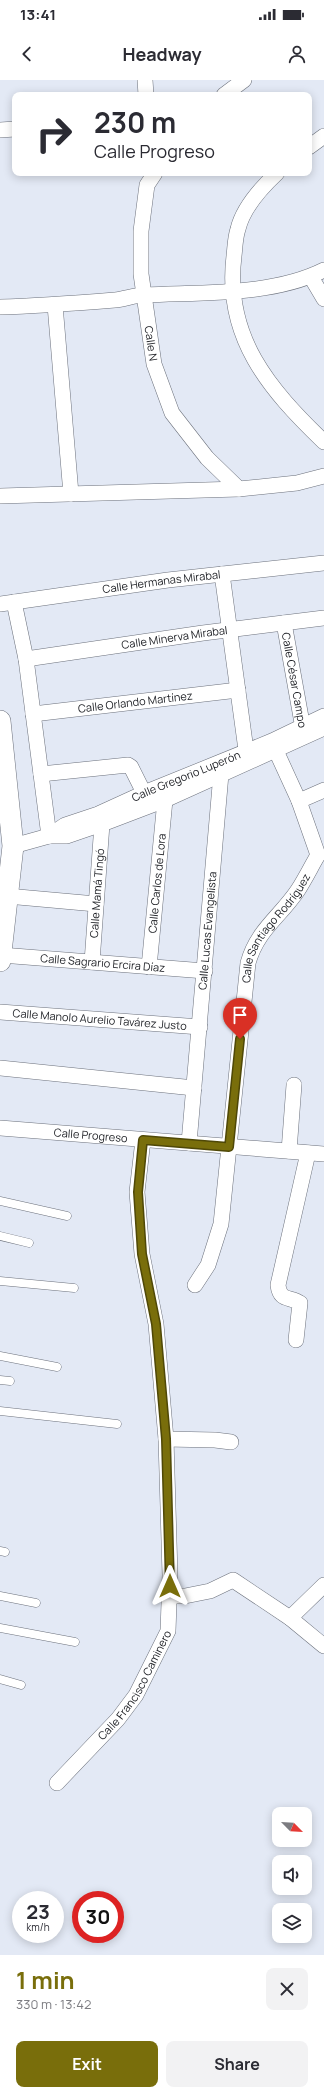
<!DOCTYPE html>
<meta charset="utf-8">
<style>
body{margin:0;font-family:Manrope,sans-serif;background:#f2f2f3;color:#2b2b33;height:100vh;display:flex;flex-direction:column;font-size:15px;white-space:nowrap}
*{box-sizing:border-box;margin:0}
p{font-size:13px;color:#7c7c81}
.icon{flex:none;width:22px;height:22px;fill:none;stroke:currentColor;stroke-width:2;stroke-linecap:round;stroke-linejoin:round}
.map{position:relative;height:1875px;overflow:hidden}
.panel{display:flex;flex-direction:column;background:#fff;flex:1}
.panel>*{flex:none}
.hud{position:absolute;left:12px;top:12px;width:300px;height:84px;border-radius:8px;box-shadow:0 2px 10px #0003;background:#fff;color:#2b2b33;overflow:hidden}
.needle{width:26px;rotate:114deg}
.controls{position:absolute;left:272px;top:1727px;display:grid;gap:8px}
.controls a{display:grid;place-items:center;width:40px;height:40px;border-radius:8px;background:#fff;box-shadow:0 2px 10px #0003;font-size:20px}
.speed{position:absolute;left:12px;top:1811px;display:flex;gap:8px;font-size:20px;font-weight:700;text-align:center}
.speed>*{display:grid;place-content:center;width:52px;height:52px;border-radius:50%;background:#fff;box-shadow:0 2px 10px #0003;line-height:1}
.speed small{font-size:10px;font-weight:400}
.speed .limit{border:6px solid #d22;background:#fff;color:#111}
.pin{position:absolute;display:grid;place-items:center;width:34px;height:34px;color:#fff;margin:-41px -17px;border-radius:50% 50% 50% 0;rotate:-45deg;box-shadow:0 0 4px #0007}
.pin .icon{rotate:45deg}
.me{position:absolute;width:44px;margin:-22px;rotate:0deg;stroke-linejoin:round;filter:drop-shadow(0 0 3px #0008)}
.turn{display:flex;align-items:center;gap:14px;height:84px;padding:0 16px;font-size:18px}
.turn .icon{width:52px;height:52px;stroke-width:2.5}
.turn b{display:block;font-size:28px;line-height:34px}
.round{display:grid;place-items:center;flex:none;width:42px;height:42px;border-radius:8px;background:#f2f2f3}
.summary{display:flex;align-items:center;justify-content:space-between;height:68px;padding:0 16px}
h1{font-size:24px;font-weight:700;line-height:30px;color:#796e0b}
.cta{display:flex;gap:8px;margin-top:auto;padding:8px 16px}
.cta a{flex:1;height:46px;border-radius:8px;background:#796e0b;color:#fff;font-size:16px;font-weight:700;line-height:46px;text-align:center}
.cta a+a{background:#f2f2f3;color:#2b2b33}
.status{display:flex;justify-content:space-between;align-items:center;height:28px;padding:0 20px;background:#fff;direction:ltr}
.status svg{height:11px;fill:currentColor}
header{display:flex;justify-content:space-between;align-items:center;height:52px;padding:0 16px;background:#fff;font-size:18px;font-weight:700}
.map>svg:first-child{display:block}
.lines{fill:none;stroke-linecap:round;stroke-linejoin:round}
.service-casing{stroke:#6c717c;stroke-width:9}
.minor-casing{stroke:#6c717c;stroke-width:16}
.secondary-casing{stroke:#6c717c;stroke-width:22}
.service{stroke:#fff;stroke-width:8}
.minor{stroke:#fff;stroke-width:15}
.secondary{stroke:#fff;stroke-width:21}
.route-casing{stroke:#4f4807;stroke-width:10}
.route{stroke:#796e0b;stroke-width:7}
.labels{text-anchor:middle;stroke-width:3.5;stroke-linejoin:round;paint-order:stroke}
.street-label{font-size:11px;fill:#212328;stroke:#fff}
</style>
<div class="status"><b>13:41</b><svg viewBox="0 0 49 12"><path d="M0 12V9h3v3zM5 12V6h3v6zM10 12V3h3v9zM15 12V0h3v12zM26 1h20v11H26zM47 4h2v5h-2z"/></svg></div>
<header><svg class="icon" aria-label="back" viewBox="0 0 24 24"><path d="M15 5l-7 7 7 7"/></svg>Headway<svg class="icon" aria-label="person" viewBox="0 0 24 24"><circle cx="12" cy="8" r="4"/><path d="M4 21q1-7 8-7t8 7"/></svg></header>
<div class="map">
<svg width="324" height="1875" viewBox="0 0 324 1875">
<rect width="100%" height="100%" fill="#e3e9f5"/>
<g class="lines">
<defs>
<g id="service">
<path d="M0,1121L67,1136"/>
<path d="M0,1156L29,1163"/>
<path d="M0,1201L74,1208"/>
<path d="M0,1276L57,1287"/>
<path d="M0,1300L10,1301"/>
<path d="M0,1331L117,1344"/>
<path d="M0,1471L5,1472"/>
<path d="M0,1516L36,1523"/>
<path d="M0,1548L75,1562"/>
<path d="M0,1599L21,1605"/>
</g>
<g id="minor">
<path d="M145,0L146,15"/>
<path d="M224,15L244,0"/>
<path d="M0,50L15,49"/>
<path d="M309,67L324,56"/>
<path id="s1" d="M155,93L147,105L141,151V194L154,284L172,333L207,378L239,409"/>
<path d="M277,93C262,107 243,128 238,149C235,158 235,168 234,176C224,257 269,309 324,362"/>
<path d="M311,197L324,219"/>
<path d="M55,225L71,414"/>
<path d="M0,227C38,226 77,223 115,220C125,219 135,215 145,215C202,212 272,216 324,190"/>
<path d="M0,416L239,409L297,403L324,396"/>
<path d="M222,494L246,670"/>
<path d="M14,522L26,579L49,756"/>
<path id="s2" d="M0,524L168,500L324,483"/>
<path id="s3" d="M284,543L304,654"/>
<path id="s4" d="M26,579L203,553L324,538"/>
<path id="s5" d="M33,634L238,610"/>
<path d="M272,662L299,721L318,775"/>
<path d="M41,694L128,685L131,687L144,713"/>
<path d="M299,721L324,710"/>
<path id="s6" d="M49,756L65,745L98,734L144,713L272,661L324,636"/>
<path d="M13,766L49,756H67L102,744L165,720L324,648"/>
<path d="M7,816L96,824"/>
<path id="s7" d="M1,875L205,891"/>
<path id="s8" d="M92,882L102,744"/>
<path id="s9" d="M149,887L165,720"/>
<path id="s10" d="M0,932L200,947"/>
<path d="M0,988L194,1008"/>
<path id="s11" d="M0,1048L324,1074"/>
<path id="s12" d="M189,1063L221,694"/>
<path d="M289,1071L294,1005"/>
<path id="s13" d="M195,1205L208,1185L221,1144L248,883C257,850 280,837 298,810C305,799 311,787 318,775"/>
<path d="M296,1260L300,1223C290,1216 280,1222 278,1205L308,1073"/>
<path d="M166,1359L215,1360L231,1362"/>
<path d="M169,1516H185L210,1511L233,1500L290,1538L324,1566"/>
<path d="M290,1538L324,1505"/>
<path id="s14" d="M57,1703L118,1639L136,1615L168,1551L170,1495L166,1359L156,1244L142,1174L137,1112L143,1060"/>
</g>
<path id="secondary" d="M0,641L13,766L0,881"/>
</defs>
<use href="#service" class="service-casing"/>
<use href="#minor" class="minor-casing"/>
<use href="#secondary" class="secondary-casing"/>
<use href="#service" class="service"/>
<use href="#minor" class="minor"/>
<use href="#secondary" class="secondary"/>
</g>
<g class="lines">
<defs>
<path id="route" d="M170,1506L166,1359L156,1244L142,1174L138,1112L143,1060L229,1067L240,959"/>
</defs>
<use href="#route" class="route-casing"/>
<use href="#route" class="route"/>
</g>
<g class="labels">
<g class="street-label">
<text dy="4" stroke="none"><textPath href="#s1" startOffset="174">Calle N</textPath></text>
<text dy="4" stroke="none"><textPath href="#s2" startOffset="163">Calle Hermanas Mirabal</textPath></text>
<text dy="4" stroke="none"><textPath href="#s4" startOffset="150">Calle Minerva Mirabal</textPath></text>
<text dy="4" stroke="none"><textPath href="#s3" startOffset="58">Calle César Campo</textPath></text>
<text dy="4" stroke="none"><textPath href="#s5" startOffset="103">Calle Orlando Martínez</textPath></text>
<text dy="4" stroke="none"><textPath href="#s6" startOffset="150">Calle Gregorio Luperón</textPath></text>
<text dy="4" stroke="none"><textPath href="#s9" startOffset="84">Calle Carlos de Lora</textPath></text>
<text dy="4" stroke="none"><textPath href="#s8" startOffset="69">Calle Mamá Tingó</textPath></text>
<text dy="4" stroke="none"><textPath href="#s13" startOffset="373">Calle Santiago Rodríguez</textPath></text>
<text dy="4" stroke="none"><textPath href="#s12" startOffset="213">Calle Lucas Evangelista</textPath></text>
<text dy="4" stroke="none"><textPath href="#s7" startOffset="102">Calle Sagrario Ercira Díaz</textPath></text>
<text dy="4" stroke="none"><textPath href="#s10" startOffset="100">Calle Manolo Aurelio Tavárez Justo</textPath></text>
<text dy="4" stroke="none"><textPath href="#s11" startOffset="91">Calle Progreso</textPath></text>
<text dy="4" stroke="none"><textPath href="#s14" startOffset="126">Calle Francisco Caminero</textPath></text>
</g>
</g>
</svg>
<div class="controls">
<a><svg class="needle" viewBox="-14 -14 28 28"><path d="M0-13l5 13h-10z" fill="#e53935"/><path d="M0 13l5-13h-10z" fill="#7c7c81"/></svg></a>
<a><svg class="icon" aria-label="sound" viewBox="0 0 24 24"><path d="M4 9h4l5-4v14l-5-4H4zM17 9q2 3 0 6"/></svg></a>
<a><svg class="icon" aria-label="layers" viewBox="0 0 24 24"><path d="M12 4l9 5-9 5-9-5zM3 14l9 5 9-5"/></svg></a>
</div>
<div class="speed"><div>23<small>km/h</small></div><div class="limit">30</div></div>
<div class="pin" style="left:240px;top:959px;background:#d93025"><svg class="icon" aria-label="arrive" viewBox="0 0 24 24"><path d="M6 21V4h12l-3 4 3 4H6"/></svg></div>
<svg class="me" style="left:170px;top:1506px" viewBox="-20 -20 40 40"><path d="M0-17L14 15 0 8-14 15z" fill="#796e0b" stroke="#fff" stroke-width="4"/></svg>
<div class="hud">
<div class="turn"><svg class="icon" aria-label="right" viewBox="0 0 24 24"><path d="M7 20v-9h11M14 6l5 5-5 5"/></svg><div><b>230 m</b>Calle Progreso</div></div>
</div>
</div>
<section class="panel">
<div class="summary"><div><h1>1 min</h1><p>330 m · 13:42</p></div><a class="round"><svg class="icon" aria-label="close" viewBox="0 0 24 24"><path d="M6 6l12 12M18 6L6 18"/></svg></a></div>
<div class="cta"><a>Exit</a><a>Share</a></div>
</section>
